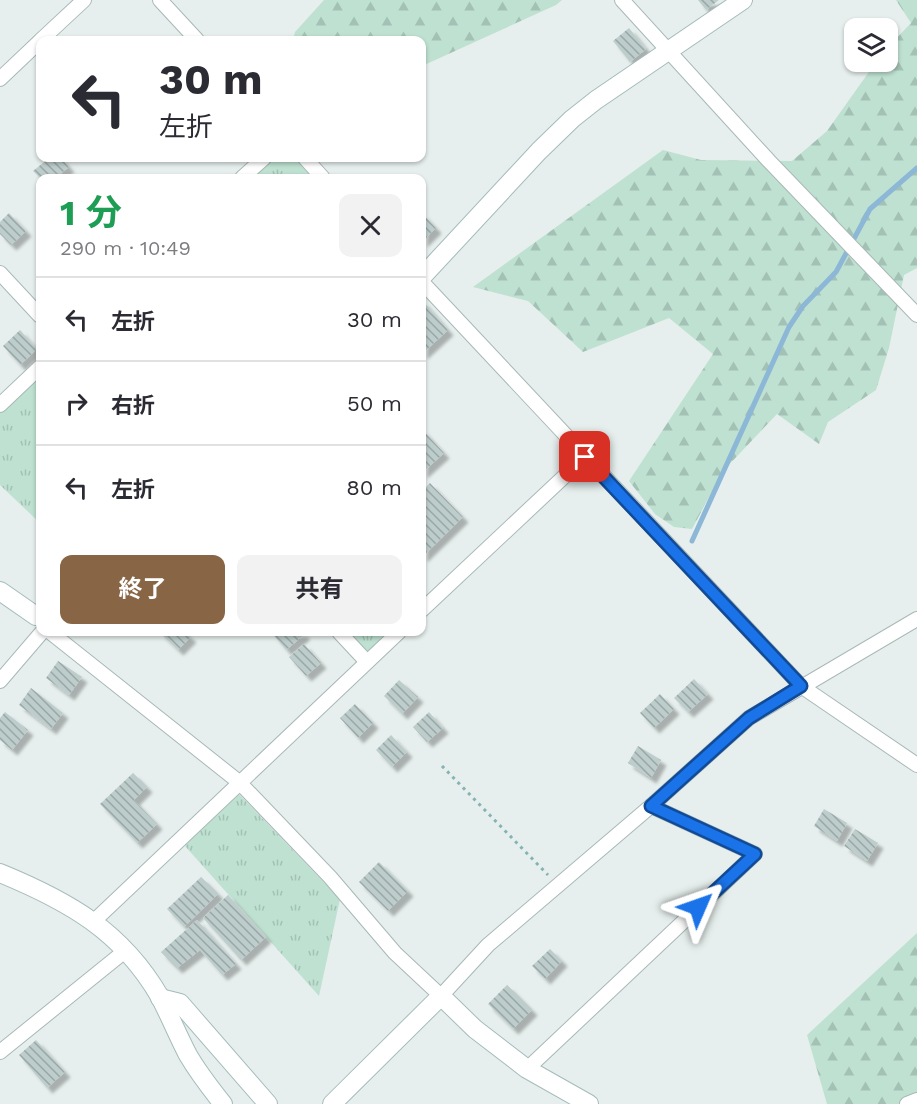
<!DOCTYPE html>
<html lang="ja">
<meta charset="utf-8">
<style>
body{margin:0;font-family:"Work Sans","Noto Sans JP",sans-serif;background:#f2f2f3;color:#2b2b33;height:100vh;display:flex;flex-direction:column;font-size:22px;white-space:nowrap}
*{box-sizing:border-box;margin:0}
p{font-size:20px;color:#7c7c81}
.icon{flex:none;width:33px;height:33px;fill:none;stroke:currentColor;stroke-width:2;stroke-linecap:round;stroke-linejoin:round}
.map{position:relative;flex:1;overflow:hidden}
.panel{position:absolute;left:36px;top:174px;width:390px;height:462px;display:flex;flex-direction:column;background:#fff;border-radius:12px;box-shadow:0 2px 4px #0004}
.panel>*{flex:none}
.hud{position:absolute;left:36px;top:36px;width:390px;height:126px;border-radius:12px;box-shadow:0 2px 4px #0004;background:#fff;color:#2b2b33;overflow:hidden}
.controls{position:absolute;left:844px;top:18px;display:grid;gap:12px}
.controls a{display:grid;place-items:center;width:54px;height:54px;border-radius:12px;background:#fff;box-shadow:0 2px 4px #0004;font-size:30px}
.pin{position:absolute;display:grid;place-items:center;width:51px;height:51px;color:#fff;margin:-26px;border-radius:12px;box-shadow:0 3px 9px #0006}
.me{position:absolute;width:66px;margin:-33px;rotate:47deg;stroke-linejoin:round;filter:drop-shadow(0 0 4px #0008)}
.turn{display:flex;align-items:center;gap:21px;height:126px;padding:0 24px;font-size:27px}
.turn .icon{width:78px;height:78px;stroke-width:2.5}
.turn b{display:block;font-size:42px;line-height:51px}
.round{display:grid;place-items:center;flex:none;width:63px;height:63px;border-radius:12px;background:#f2f2f3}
.summary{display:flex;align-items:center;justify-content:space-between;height:102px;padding:0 24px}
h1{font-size:36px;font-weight:700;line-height:45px;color:#1e9e55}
.cta{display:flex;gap:12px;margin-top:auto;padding:12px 24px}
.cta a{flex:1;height:69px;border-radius:12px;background:#886545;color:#fff;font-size:24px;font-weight:700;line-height:69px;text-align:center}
.cta a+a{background:#f2f2f3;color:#2b2b33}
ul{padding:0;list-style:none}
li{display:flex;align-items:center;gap:18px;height:84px;padding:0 24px;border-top:2px solid #e1e1e2}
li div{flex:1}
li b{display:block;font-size:22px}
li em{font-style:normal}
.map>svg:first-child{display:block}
.grass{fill:url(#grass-tufts)}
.forest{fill:url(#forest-firs)}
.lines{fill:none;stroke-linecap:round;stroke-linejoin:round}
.stream{stroke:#8cb7d6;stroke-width:5}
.building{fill:url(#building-back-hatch);filter:url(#shadow)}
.street-casing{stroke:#a8b8b7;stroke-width:16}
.secondary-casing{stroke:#a3bcba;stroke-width:20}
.path{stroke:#84b4b2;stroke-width:3;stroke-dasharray:3 4.5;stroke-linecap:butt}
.street{stroke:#fff;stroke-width:14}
.secondary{stroke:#fff;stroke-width:18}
.route-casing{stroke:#114b97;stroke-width:15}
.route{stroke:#1a73e8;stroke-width:10}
</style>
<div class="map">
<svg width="917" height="1104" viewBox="0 0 917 1104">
<defs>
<pattern id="grass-tufts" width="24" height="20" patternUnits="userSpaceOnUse" patternTransform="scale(1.5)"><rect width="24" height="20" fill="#bee1d1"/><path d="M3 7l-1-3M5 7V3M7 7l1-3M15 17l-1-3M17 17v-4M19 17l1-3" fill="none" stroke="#a3c2b5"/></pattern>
<pattern id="forest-firs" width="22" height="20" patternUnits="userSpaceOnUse" patternTransform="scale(1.5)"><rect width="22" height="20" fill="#bee1d1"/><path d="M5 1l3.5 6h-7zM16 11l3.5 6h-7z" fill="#a3c2b5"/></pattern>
<pattern id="building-back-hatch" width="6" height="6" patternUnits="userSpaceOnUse" patternTransform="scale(1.5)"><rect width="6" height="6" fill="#bdcdcb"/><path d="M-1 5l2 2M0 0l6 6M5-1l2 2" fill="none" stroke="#99a8a6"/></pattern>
<filter id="shadow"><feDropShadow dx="5.5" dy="5.5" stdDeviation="1.5" flood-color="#0004"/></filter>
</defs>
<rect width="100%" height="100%" fill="#e6efed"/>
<g class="grass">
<path d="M264,158H305L323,178H242Z"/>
<path d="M40,367V523L0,485V405Z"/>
<path d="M339,632H395L364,658Z"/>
<path d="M233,788L340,899L319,996L185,846Z"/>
</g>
<g class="forest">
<path d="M324,0H562L556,5L422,66V40H293L295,32Z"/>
<path d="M896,0H917V268L904,275L889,348L876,390L828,422L819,444L777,414L723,471L692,529L674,527L655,514L629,481L713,354L669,318L583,352L528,301L473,287L663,150L701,160L792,161L827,131L876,62H888V47L911,23Z"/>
<path d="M917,933V1104H827L807,1035Z"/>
</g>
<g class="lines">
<path class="stream" d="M692,541L789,327L803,306L836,272L870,209L917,168"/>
</g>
<g class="building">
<path d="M698,0H719L706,10Z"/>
<path d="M629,28L646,49L630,62L613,41Z"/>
<path d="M49,158H61L69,167L55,178H40L33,171Z"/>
<path d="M9,213L26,231L11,245L0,234V222Z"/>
<path d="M422,213L436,228L422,242Z"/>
<path d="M422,300L448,330L422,354Z"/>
<path d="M20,330L37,349L20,365L3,346Z"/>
<path d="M422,429L444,453L422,473Z"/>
<path d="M430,483L463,517L422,557V491Z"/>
<path d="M159,632H185L191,637L178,650Z"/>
<path d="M271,632H302L305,634L286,650Z"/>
<path d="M304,644L321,663L306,676L289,657Z"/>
<path d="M58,661L82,677L69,695L46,678Z"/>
<path d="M694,679L708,694L688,712L674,698Z"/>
<path d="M399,680L418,697L402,714L384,696Z"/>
<path d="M31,688L63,713L51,729L19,705Z"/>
<path d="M660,694L674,709L654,728L640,713Z"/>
<path d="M355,704L373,723L358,738L340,718Z"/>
<path d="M5,712L28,730L12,750L0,740V718Z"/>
<path d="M429,712L443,728L427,742L413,727Z"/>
<path d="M391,735L407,752L392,767L376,750Z"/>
<path d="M638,746L661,760L651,778L628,763Z"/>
<path d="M133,773L147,787L134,800L157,824L137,843L100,804Z"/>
<path d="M824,809L847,823L837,841L814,826Z"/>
<path d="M855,829L878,843L867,861L844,846Z"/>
<path d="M379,862L408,891L388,911L359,882Z"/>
<path d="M201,877L218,894L184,927L167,909Z"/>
<path d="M228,895L266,937L241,960L203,918Z"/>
<path d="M197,920L236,964L222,975L200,950L177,968L161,952Z"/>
<path d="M550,949L562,961L545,979L532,966Z"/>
<path d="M507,985L532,1010L513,1029L488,1004Z"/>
<path d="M36,1040L65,1072L47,1088L19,1055Z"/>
</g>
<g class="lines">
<defs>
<g id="street">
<path d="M160,0L197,40"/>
<path d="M622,0L769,161L917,315"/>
<path d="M41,40L84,0"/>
<path d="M0,79L40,41"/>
<path d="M305,158L323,178"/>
<path d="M242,178L264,158"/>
<path d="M0,273L40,316"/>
<path d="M422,282L801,686L917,765"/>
<path d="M0,405L40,367"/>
<path d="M422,610L585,457"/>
<path d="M50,632L239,782L330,877L395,953L441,996L488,945L651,806L749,718L917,619"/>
<path d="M339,632L367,662"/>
<path d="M0,681L42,632"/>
<path d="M94,921L399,632"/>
<path d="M0,1052L125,951"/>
<path d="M527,1069L755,854L651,806"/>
<path d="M907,1104L917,1100"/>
</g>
<g id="secondary">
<path d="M422,277L539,151L572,119L596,100L743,0"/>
<path d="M0,591L36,616L40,615"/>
<path d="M0,873C68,901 122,931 160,997C170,1016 178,1036 188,1055C198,1072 211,1089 223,1104"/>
<path d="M160,998L180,1003L268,1104"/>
<path d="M332,1104L441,996L475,1029L527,1069L589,1104"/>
</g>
</defs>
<use href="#street" class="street-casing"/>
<use href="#secondary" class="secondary-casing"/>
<path class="path" d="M442,766L548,875"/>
<use href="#street" class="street"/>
<use href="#secondary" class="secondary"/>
</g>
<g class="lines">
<defs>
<path id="route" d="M585,457L801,686L749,718L651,806L755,854L698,907"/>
</defs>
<use href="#route" class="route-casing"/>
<use href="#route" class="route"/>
</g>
</svg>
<div class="controls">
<a><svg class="icon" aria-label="layers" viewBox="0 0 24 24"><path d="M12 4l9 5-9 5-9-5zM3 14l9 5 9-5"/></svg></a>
</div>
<div class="pin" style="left:585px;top:457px;background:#d93025"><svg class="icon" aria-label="arrive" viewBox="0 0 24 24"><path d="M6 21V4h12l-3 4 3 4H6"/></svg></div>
<svg class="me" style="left:698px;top:907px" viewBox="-20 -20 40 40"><path d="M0-17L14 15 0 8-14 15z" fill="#1a73e8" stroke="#fff" stroke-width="4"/></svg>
<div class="hud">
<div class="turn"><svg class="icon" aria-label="left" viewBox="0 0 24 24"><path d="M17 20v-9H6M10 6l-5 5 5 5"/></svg><div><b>30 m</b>左折</div></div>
</div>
<section class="panel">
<div class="summary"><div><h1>1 分</h1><p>290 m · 10:49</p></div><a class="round"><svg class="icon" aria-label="close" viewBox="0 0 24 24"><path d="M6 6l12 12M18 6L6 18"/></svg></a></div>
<ul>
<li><svg class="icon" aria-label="left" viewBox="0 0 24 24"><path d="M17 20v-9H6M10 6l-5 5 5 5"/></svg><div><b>左折</b></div><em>30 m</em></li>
<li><svg class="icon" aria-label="right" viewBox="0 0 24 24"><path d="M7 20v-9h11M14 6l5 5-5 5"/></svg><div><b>右折</b></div><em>50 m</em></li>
<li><svg class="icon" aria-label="left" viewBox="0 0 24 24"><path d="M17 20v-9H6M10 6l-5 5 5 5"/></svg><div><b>左折</b></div><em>80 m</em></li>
</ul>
<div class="cta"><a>終了</a><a>共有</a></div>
</section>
</div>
